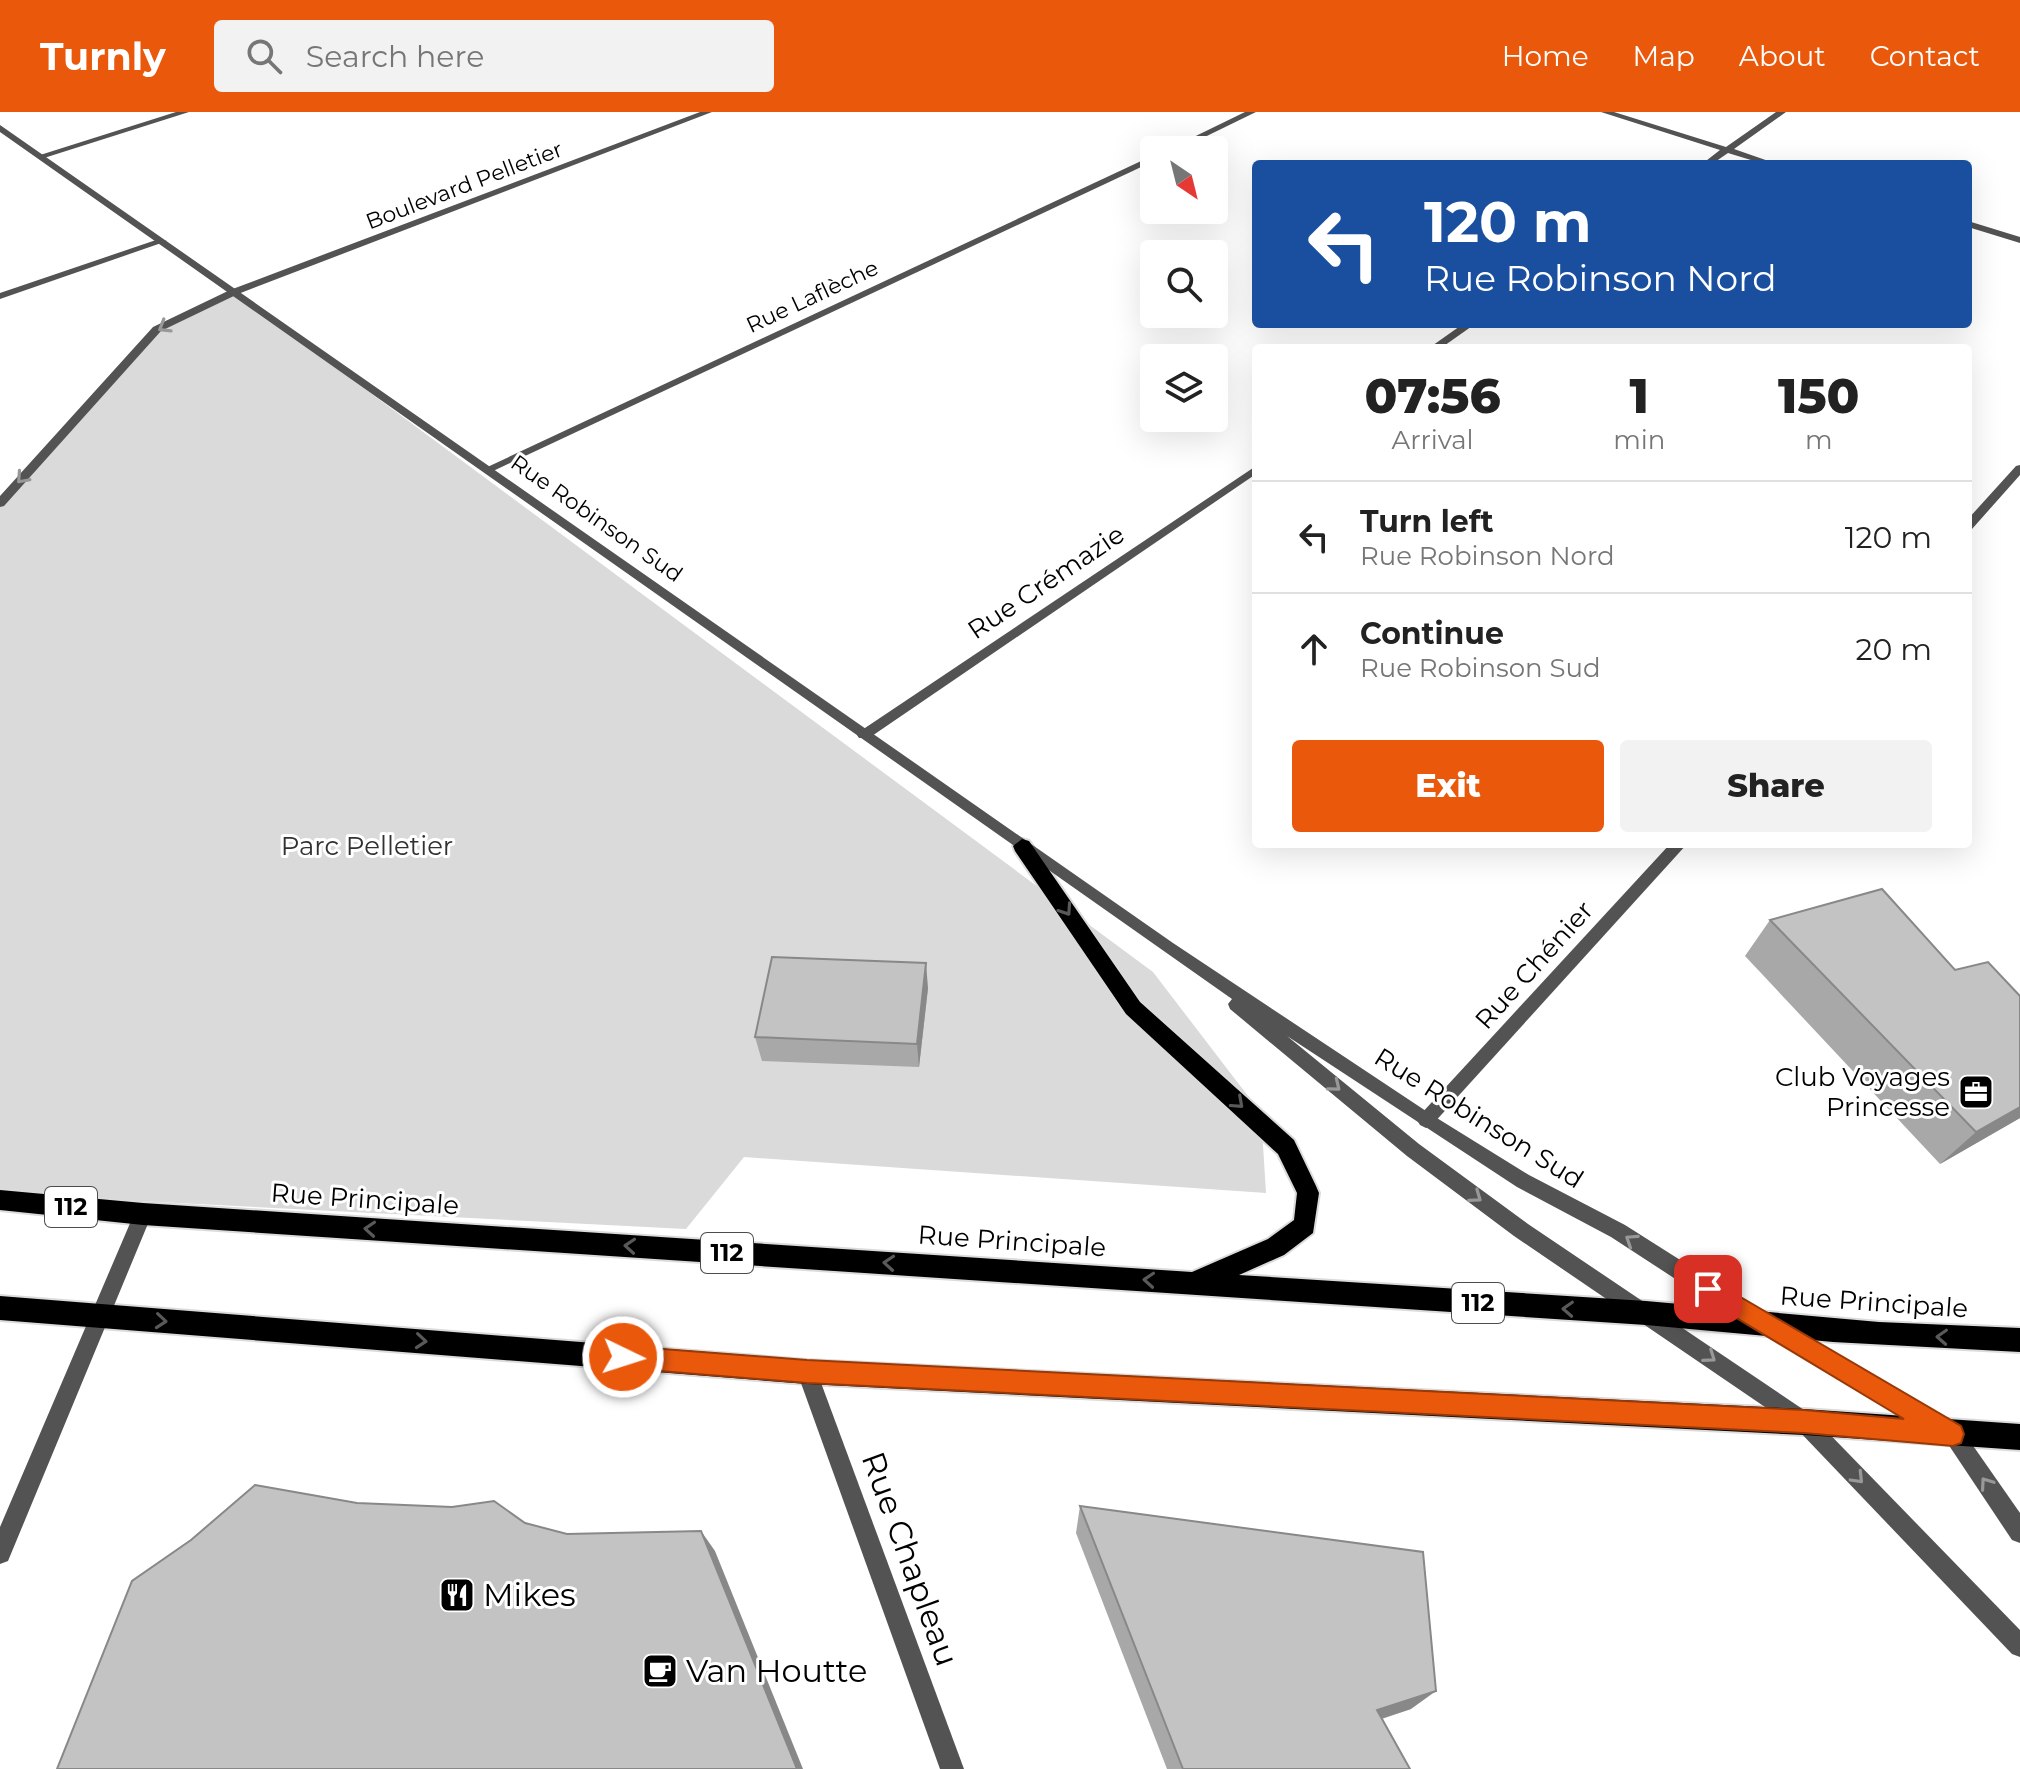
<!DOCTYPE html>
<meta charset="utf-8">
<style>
body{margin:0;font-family:Montserrat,sans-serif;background:#f2f2f2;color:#222;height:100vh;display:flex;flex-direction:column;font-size:30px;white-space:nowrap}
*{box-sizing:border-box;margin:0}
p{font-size:26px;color:#767676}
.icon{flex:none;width:44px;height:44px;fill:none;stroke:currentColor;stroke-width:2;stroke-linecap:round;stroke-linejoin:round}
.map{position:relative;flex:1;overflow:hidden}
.drawer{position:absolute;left:1252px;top:232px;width:720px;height:504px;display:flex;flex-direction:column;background:#fff;border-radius:8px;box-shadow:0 8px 32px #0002}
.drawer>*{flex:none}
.guide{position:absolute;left:1252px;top:48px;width:720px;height:168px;border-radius:8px;box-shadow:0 8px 32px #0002;background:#1a4fa0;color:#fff;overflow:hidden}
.needle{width:52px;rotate:145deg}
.tools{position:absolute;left:1140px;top:24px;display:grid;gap:16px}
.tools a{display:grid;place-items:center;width:88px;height:88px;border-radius:8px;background:#fff;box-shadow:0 8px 32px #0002;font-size:40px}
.pin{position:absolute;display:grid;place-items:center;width:68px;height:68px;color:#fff;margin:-34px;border-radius:16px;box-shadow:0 4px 12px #0006}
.me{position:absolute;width:88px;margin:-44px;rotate:94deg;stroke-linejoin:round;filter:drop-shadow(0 0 6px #0008)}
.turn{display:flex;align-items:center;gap:28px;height:168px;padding:0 40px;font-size:36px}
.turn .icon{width:104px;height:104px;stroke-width:2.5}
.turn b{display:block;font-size:56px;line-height:68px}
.eta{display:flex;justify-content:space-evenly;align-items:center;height:136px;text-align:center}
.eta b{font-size:48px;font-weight:800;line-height:56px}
.primary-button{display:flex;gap:16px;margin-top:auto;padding:16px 40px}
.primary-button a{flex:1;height:92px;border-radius:8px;background:#ea580c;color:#fff;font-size:32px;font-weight:800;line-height:92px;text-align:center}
.primary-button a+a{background:#f2f2f2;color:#222}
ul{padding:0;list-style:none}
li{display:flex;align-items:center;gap:24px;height:112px;padding:0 40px;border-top:2px solid #e0e0e0}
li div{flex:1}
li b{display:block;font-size:30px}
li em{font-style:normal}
header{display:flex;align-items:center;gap:48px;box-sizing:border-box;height:112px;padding:0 40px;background:#ea580c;color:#fff}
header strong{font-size:38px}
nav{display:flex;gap:44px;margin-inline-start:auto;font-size:28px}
.search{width:560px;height:72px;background:#f2f2f2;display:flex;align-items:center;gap:20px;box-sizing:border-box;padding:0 28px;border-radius:8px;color:#767676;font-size:30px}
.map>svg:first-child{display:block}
.green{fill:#dadada}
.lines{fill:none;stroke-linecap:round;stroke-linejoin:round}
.primary-casing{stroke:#dbdbdb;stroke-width:4}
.minor{fill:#535353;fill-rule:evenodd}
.tertiary{fill:#535353;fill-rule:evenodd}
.primary{fill:#000;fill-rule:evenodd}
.wall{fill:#a8a8a8}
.shaded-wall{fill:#888}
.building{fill:#c3c3c3;stroke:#888;stroke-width:2}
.oneway{stroke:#989898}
.oneway2{stroke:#595959}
.route{fill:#ea580c;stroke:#983908;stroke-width:2}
.labels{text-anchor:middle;stroke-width:6;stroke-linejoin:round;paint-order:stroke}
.far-street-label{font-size:22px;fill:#000;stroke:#fff}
.shield{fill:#fff;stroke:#4c4c4c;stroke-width:2}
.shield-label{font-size:24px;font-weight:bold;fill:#000}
.street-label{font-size:26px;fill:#000;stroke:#fff}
.park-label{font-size:26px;fill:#313131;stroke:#fff}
.poi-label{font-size:26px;fill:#000;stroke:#fff;text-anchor:end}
.near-street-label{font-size:32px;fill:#000;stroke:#fff}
.near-poi-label{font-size:32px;fill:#000;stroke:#fff;text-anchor:start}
</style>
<header>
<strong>Turnly</strong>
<div class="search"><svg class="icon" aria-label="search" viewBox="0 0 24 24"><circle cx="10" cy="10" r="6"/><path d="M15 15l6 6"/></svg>Search here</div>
<nav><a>Home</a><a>Map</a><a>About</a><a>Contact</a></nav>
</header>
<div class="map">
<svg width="2020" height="1657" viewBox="0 0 2020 1657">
<rect width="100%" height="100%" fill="#fff"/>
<path class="green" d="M234,180L1153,860L1261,1001L1266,1081L744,1045L686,1117L0,1082V390L157,217Z"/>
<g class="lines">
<defs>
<g id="primary">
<path d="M1022,727L1029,729L1140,890L1294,1028L1316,1074L1319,1081L1313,1121L1284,1143L1239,1163L1646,1189L1879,1210L2020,1216V1240L1833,1230L1646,1213L143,1113L0,1098V1078L143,1091L1192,1160L1268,1127L1294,1108L1297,1081L1278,1042L1126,902L1015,739L1013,734Z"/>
<path d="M0,1184L807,1248L1804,1297L2020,1312V1338L1804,1323L807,1272L0,1208Z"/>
</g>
</defs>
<use href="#primary" class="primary-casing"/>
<g class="minor">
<path d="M176,0H189L44,46L37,44Z"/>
<path d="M700,0H712L238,182L161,219L4,394L0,395V384L153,215L230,178Z"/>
<path d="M1245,0H1256L1178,38H1167Z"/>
<path d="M1601,0H1614L1726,35L1776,0H1786L1734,37L1777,52H1764L1728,41L1712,52H1702L1720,38Z"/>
<path d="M1154,43V49L491,360L481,358Z"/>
<path d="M1968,109L2020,125V131L1968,115Z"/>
<path d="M159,127L167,129L0,187V181Z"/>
<path d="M1463,212H1475L1441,236H1429Z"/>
<path d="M2020,353V363L1972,417L1968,418V407L2016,354Z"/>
<path d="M1256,354V362L869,626H859L857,623L859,620Z"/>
<path d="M1670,732H1687L1432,1013L1426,1016L1420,1013L1417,1008L1420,1003Z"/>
<path d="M143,1094L150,1096L152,1102L8,1449L0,1452V1415L134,1102L136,1096Z"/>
<path d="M807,1250L814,1253L817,1260L964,1657H940L797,1260L800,1253Z"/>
<path d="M1804,1300L1811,1303L2020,1518V1545L2012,1542L1797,1317L1794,1310L1797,1303Z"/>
<path d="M1953,1312L1960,1315L2020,1401V1431L2012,1428L1946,1329L1943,1322L1946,1315Z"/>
</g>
<path class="tertiary" d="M0,13L1173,831L1432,1003L1529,1063L1625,1113L1737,1184L1949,1309L1952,1316L1949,1323L1942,1326L1935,1323L1723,1198L1611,1125L1517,1075L1287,924L1419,1032L1528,1112L1807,1300L1810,1307L1807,1314L1800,1317L1793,1314L1514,1124L1407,1044L1230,897L1228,892L1232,887L0,20Z"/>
<use href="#primary" class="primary"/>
</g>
<g class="wall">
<path d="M1770,808L1955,858L2020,884V1006L1940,1052L1745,844Z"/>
<path d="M928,876L919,955L762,949L755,925Z"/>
<path d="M1080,1394L1411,1597L1382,1607L1410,1657H1167L1076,1421Z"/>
</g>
<g class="shaded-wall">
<path d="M926,851L928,876L919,955L917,932Z"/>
<path d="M2020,995V1006L1940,1052L1976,1020Z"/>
<path d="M701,1419L715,1439L803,1657H797Z"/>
<path d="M1436,1579L1411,1597L1355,1615L1377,1598Z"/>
</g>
<g class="building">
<path d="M1882,777L1955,858L1988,850L2020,884V995L1976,1020L1770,808Z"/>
<path d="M772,845L926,851L917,932L755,925Z"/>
<path d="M255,1373L357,1391L452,1395L494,1389L525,1411L567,1422L701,1419L797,1657H57L132,1469L191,1428Z"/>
<path d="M1080,1394L1423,1440L1436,1579L1377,1598L1410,1657H1183Z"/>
</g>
<defs><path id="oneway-chevron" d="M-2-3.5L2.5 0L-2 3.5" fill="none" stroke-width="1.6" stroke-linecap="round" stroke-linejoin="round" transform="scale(2)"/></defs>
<g class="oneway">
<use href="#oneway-chevron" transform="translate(164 215) rotate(149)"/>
<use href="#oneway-chevron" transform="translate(22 366) rotate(132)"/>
<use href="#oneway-chevron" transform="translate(1335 974) rotate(39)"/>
<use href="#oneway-chevron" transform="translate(1476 1085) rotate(36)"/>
<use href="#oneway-chevron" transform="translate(1631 1128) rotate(-147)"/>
<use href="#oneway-chevron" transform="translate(1710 1245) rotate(35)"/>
<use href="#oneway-chevron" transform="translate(1858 1366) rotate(46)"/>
<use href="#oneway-chevron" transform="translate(1986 1371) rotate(-125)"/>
</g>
<g class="oneway2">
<use href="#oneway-chevron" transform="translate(1066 798) rotate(56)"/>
<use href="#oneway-chevron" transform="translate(1238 991) rotate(42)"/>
<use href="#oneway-chevron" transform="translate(370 1117) rotate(-176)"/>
<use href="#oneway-chevron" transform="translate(630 1134) rotate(-176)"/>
<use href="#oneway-chevron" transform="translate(889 1151) rotate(-176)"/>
<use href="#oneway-chevron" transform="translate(1149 1168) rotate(-176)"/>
<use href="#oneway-chevron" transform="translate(1568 1197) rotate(-177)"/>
<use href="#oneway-chevron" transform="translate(161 1209) rotate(5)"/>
<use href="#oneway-chevron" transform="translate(1942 1225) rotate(-177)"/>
<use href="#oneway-chevron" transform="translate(421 1229) rotate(5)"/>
</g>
<path class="route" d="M1708,1166L1961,1314L1964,1322L1961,1331L1953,1334L1804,1321L807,1271L623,1256L615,1253L612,1245L615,1237L623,1234L807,1248L1804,1298L1904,1307L1700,1184L1697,1177L1700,1169Z"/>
<defs>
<symbol id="office-square" viewBox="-11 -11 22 22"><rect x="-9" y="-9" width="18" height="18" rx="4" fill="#000" stroke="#fff"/><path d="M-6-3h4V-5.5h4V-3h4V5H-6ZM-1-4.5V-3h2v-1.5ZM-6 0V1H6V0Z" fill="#fff"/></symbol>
<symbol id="restaurant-square" viewBox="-11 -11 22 22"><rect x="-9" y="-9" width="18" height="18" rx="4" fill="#000" stroke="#fff"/><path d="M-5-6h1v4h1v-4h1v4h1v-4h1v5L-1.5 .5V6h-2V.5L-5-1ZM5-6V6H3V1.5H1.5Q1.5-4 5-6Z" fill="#fff"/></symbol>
<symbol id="cafe-square" viewBox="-11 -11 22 22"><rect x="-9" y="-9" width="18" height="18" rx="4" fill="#000" stroke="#fff"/><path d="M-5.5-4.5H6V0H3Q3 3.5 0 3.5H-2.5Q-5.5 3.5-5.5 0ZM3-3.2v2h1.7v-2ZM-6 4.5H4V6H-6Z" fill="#fff"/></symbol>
</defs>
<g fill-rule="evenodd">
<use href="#office-square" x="1956" y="960" width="40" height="40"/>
<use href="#restaurant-square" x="437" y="1463" width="40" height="40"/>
<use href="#cafe-square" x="640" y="1539" width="40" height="40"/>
</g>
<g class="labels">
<g class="far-street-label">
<text transform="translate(464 73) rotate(-21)" y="8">Boulevard Pelletier</text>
<text transform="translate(812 184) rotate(-25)" y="8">Rue Laflèche</text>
<text transform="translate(597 406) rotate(35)" y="8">Rue Robinson Sud</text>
</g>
<g class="shield">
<rect x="45" y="1075" width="52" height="40" rx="6"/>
<rect x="701" y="1121" width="52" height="40" rx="6"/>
<rect x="1452" y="1171" width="52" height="40" rx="6"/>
</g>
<g class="shield-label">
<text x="71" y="1103">112</text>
<text x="727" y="1149">112</text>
<text x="1478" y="1199">112</text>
</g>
<g class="street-label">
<text transform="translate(1046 470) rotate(-34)" y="9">Rue Crémazie</text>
<text transform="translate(1534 853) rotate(-48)" y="9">Rue Chénier</text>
<text transform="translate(1479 1006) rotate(32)" y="9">Rue Robinson Sud</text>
<text transform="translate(365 1087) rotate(4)" y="9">Rue Principale</text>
<text transform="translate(1012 1129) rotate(4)" y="9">Rue Principale</text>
<text transform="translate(1874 1190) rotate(4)" y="9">Rue Principale</text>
</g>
<g class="park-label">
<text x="367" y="743">Parc Pelletier</text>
</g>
<g class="poi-label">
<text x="1950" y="974">Club Voyages<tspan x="1950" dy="30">Princesse</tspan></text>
</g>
<g class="near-street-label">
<text transform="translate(910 1447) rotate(70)" y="11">Rue Chapleau</text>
</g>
<g class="near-poi-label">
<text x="483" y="1494">Mikes</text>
<text x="686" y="1570">Van Houtte</text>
</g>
</g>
</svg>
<div class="tools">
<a><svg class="needle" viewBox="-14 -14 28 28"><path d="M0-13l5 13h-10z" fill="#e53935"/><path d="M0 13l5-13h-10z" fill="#767676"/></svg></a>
<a><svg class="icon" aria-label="search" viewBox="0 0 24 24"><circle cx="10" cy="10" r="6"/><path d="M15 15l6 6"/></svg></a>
<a><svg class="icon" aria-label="layers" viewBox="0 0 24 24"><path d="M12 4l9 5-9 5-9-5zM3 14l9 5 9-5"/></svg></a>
</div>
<div class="pin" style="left:1708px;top:1177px;background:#d93025"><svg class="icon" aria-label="arrive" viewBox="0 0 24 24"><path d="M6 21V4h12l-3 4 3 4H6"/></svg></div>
<svg class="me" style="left:623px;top:1245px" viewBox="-20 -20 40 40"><circle r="17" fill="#ea580c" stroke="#fff" stroke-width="3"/><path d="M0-11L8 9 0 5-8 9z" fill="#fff"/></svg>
<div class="guide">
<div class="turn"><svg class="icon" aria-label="left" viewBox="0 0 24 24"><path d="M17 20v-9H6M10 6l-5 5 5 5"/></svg><div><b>120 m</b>Rue Robinson Nord</div></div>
</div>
<section class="drawer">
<div class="eta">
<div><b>07:56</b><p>Arrival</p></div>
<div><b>1</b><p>min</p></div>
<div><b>150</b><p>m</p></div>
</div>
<ul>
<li><svg class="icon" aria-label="left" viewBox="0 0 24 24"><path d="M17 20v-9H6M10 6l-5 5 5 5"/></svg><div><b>Turn left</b><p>Rue Robinson Nord</p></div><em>120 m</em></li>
<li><svg class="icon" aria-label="ahead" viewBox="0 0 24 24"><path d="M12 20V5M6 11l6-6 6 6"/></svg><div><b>Continue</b><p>Rue Robinson Sud</p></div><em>20 m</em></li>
</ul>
<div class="primary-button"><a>Exit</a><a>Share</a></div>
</section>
</div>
